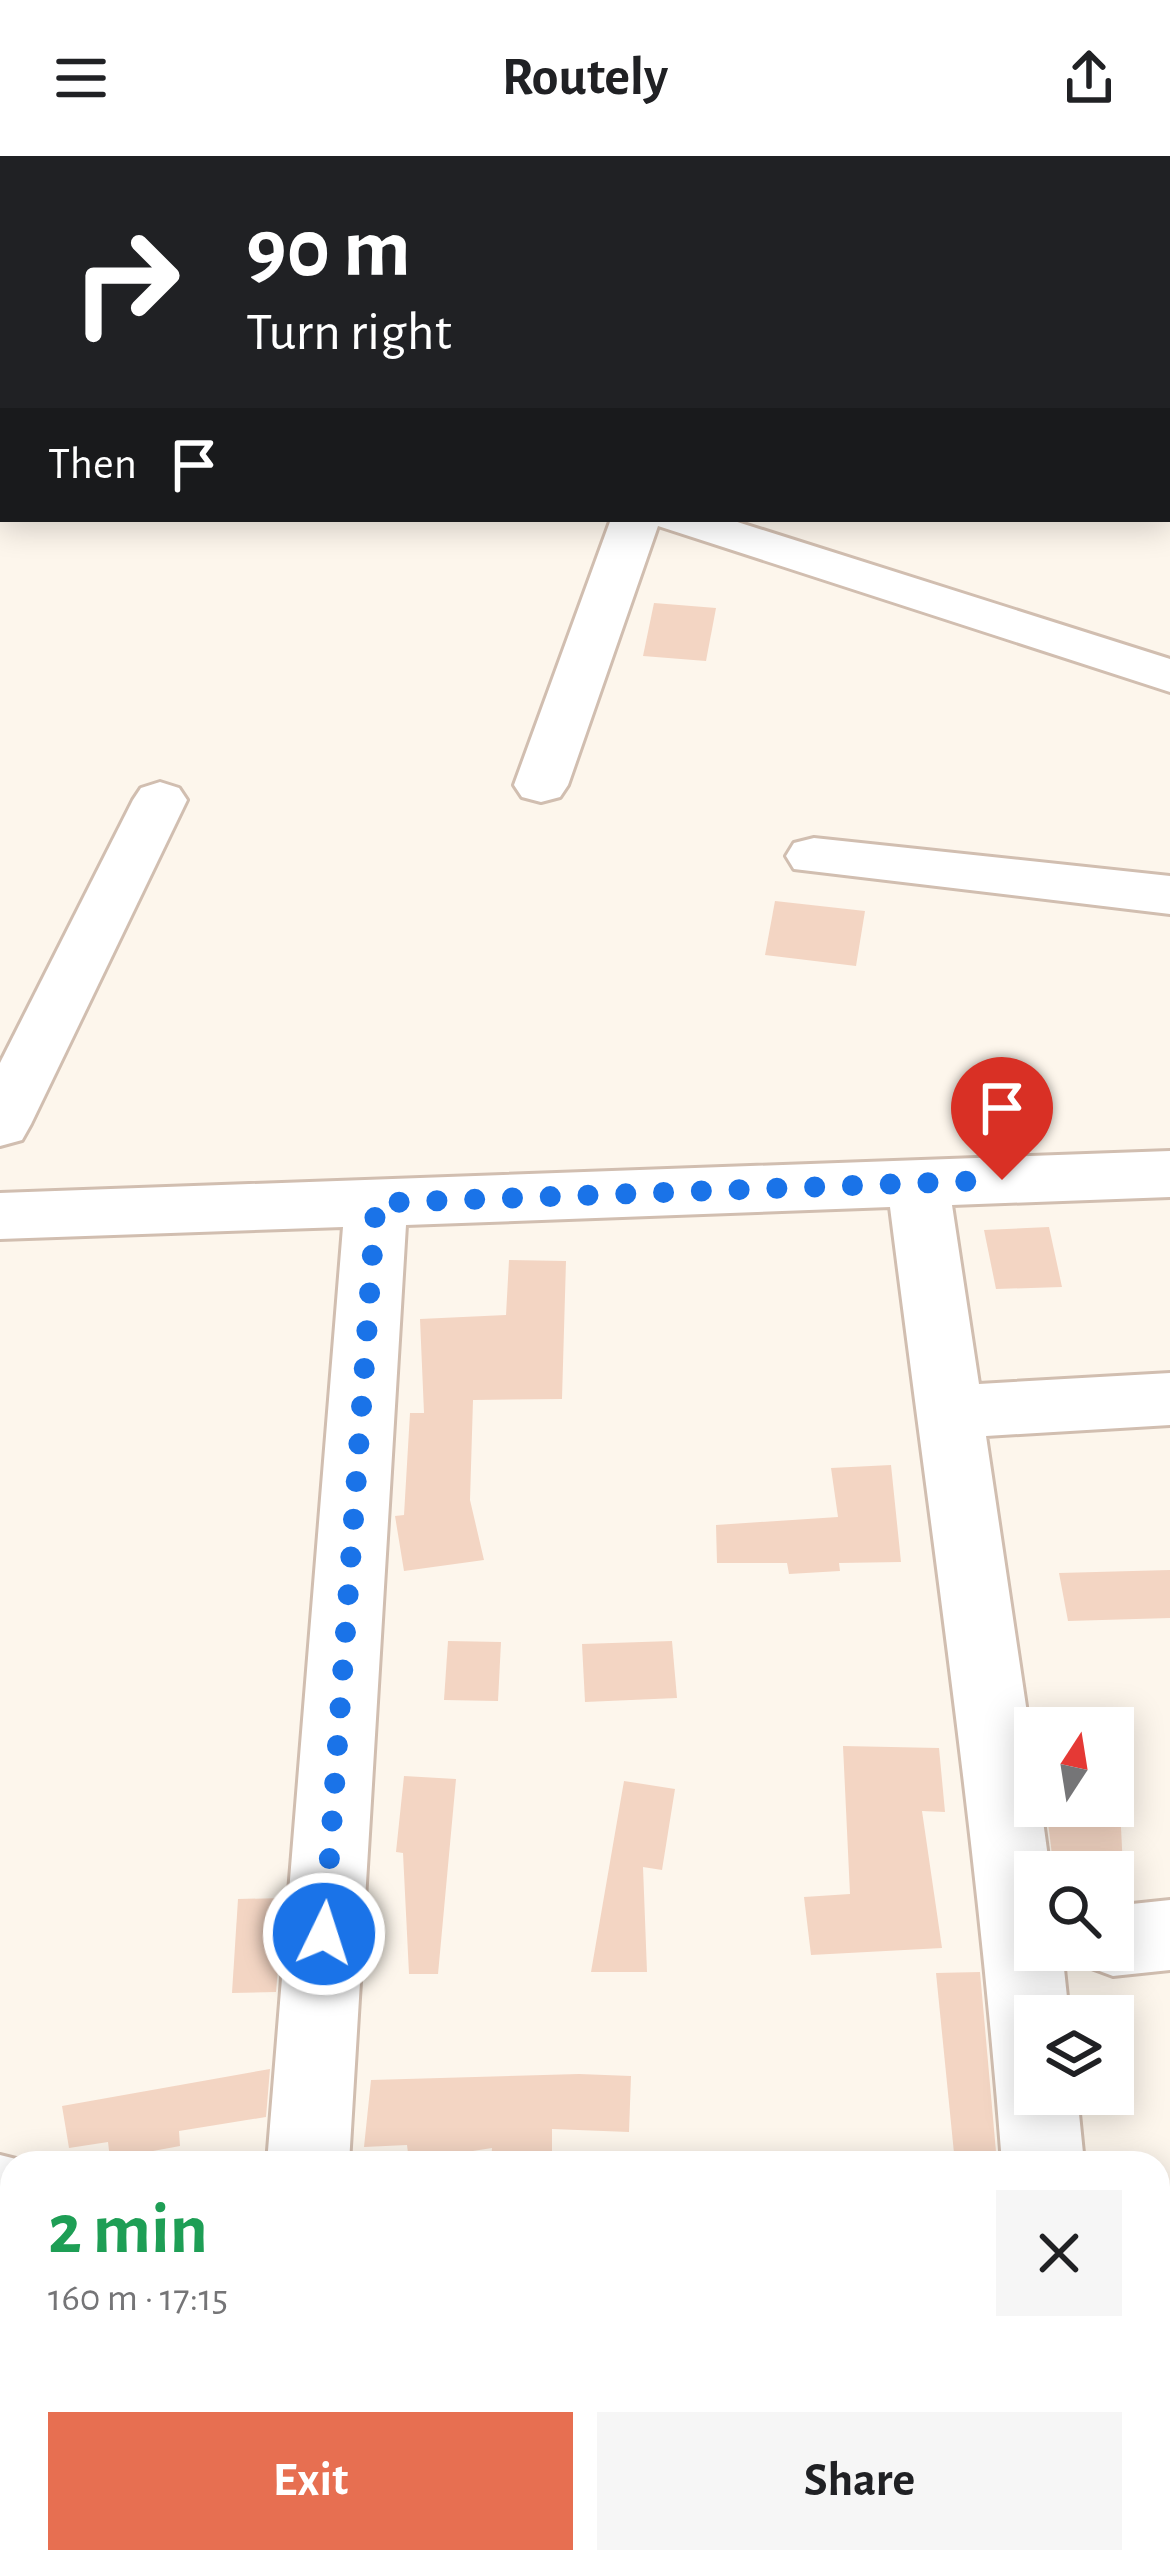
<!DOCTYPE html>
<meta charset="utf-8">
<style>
body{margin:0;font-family:"Alegreya Sans",sans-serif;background:#f6f6f6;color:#202124;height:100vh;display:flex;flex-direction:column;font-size:45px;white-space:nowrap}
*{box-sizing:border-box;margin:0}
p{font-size:39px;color:#757577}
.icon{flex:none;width:66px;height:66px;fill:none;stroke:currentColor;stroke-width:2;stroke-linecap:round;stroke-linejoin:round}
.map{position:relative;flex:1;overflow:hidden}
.sheet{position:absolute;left:0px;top:1995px;width:1170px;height:423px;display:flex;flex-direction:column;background:#fff;border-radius:36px 36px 0 0;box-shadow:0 6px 30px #0003}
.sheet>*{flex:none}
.guide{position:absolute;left:0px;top:0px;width:1170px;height:366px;box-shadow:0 6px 30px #0003;background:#202124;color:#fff;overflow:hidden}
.needle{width:78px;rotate:12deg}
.fabs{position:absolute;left:1014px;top:1551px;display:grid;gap:24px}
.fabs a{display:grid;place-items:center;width:120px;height:120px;border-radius:0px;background:#fff;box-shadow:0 6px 30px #0003;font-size:60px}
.pin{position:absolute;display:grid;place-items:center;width:102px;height:102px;color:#fff;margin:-123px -51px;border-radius:50% 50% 50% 0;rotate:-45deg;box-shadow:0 0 12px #0007}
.pin .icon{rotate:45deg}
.me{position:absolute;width:132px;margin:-66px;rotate:4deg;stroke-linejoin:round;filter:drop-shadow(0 0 9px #0008)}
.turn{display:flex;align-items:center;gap:42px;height:252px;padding:0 48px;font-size:54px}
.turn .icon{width:156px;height:156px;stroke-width:2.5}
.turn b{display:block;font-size:84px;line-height:102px}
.then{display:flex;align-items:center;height:114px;padding:0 48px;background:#0003;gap:24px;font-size:45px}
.round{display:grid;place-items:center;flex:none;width:126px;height:126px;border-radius:0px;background:#f6f6f6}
.summary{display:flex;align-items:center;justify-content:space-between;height:204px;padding:0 48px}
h1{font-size:72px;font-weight:700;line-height:90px;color:#1e9e55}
.cta{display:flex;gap:24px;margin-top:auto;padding:24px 48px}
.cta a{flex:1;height:138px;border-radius:0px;background:#e76f51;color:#fff;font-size:48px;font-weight:700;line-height:138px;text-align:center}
.cta a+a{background:#f6f6f6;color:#202124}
header{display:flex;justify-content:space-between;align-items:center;height:156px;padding:0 48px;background:#fff;font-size:54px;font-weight:700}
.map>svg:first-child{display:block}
.building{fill:#f3d5c3}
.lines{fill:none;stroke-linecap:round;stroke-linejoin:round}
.minor-casing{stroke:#d1beb0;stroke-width:6}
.minor{fill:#fff;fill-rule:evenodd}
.route{stroke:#1a73e8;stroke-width:21;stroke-dasharray:0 37.8}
</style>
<header><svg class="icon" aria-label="menu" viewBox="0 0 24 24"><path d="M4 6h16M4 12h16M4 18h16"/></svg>Routely<svg class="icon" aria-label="share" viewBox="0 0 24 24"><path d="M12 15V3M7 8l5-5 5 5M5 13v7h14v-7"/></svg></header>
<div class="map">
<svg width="1170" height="2416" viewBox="0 0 1170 2416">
<rect width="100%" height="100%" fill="#fdf6ec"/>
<g class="building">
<path d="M654,447L716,452L706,505L643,500Z"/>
<path d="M775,745L865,755L856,810L765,799Z"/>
<path d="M1049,1071L1062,1131L996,1133L984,1074Z"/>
<path d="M509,1104L566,1105L562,1243L473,1244L470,1344L484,1404L404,1415L395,1360L404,1359L410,1257H424L420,1163L506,1159Z"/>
<path d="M891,1309L901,1406L839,1407L840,1415L789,1418L787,1407H717L716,1369L838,1361L831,1312Z"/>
<path d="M1170,1414V1462L1068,1465L1059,1417Z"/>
<path d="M448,1485L501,1486L498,1545L444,1544Z"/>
<path d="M672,1485L677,1542L585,1546L582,1488Z"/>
<path d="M843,1590L939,1592L945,1656L922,1655L942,1792L811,1799L804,1741L850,1738Z"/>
<path d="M404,1620L456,1623L438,1818H409L403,1697L396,1696Z"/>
<path d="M624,1625L675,1633L662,1714L643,1711L647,1816H591Z"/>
<path d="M1046,1650H1120L1123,1713L1053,1707Z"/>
<path d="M284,1742L276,1836L232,1837L238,1743Z"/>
<path d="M980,1816L997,2007H955L936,1817Z"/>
<path d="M270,1913L266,1961L179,1975L180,1990L110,2003L108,1986L69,1992L62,1950Z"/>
<path d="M579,1918L631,1920L629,1976L552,1973V2007H491L492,1992L409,2005L407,1989L364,1991L371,1924Z"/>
</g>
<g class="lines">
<defs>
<g id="minor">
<path d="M911,0H955L957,3H913Z"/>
<path d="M0,61L3,62V92L0,91Z"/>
<path d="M1167,187L1170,188V217L1167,216Z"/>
<rect x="0" y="263" width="3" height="28"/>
<path d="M611,363H728L1170,503V536L658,370L568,629L560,641L541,646L522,641L514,629Z"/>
<path d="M160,626L179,632L187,644L31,968L22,984L0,990V907L133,644L141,632Z"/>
<path d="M814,682L1170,720V758L794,713L786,700L794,687Z"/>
<path d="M1170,995V1041L952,1049L979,1228L1170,1217V1269L986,1280L1035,1611V1650H1041L1050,1716H1035V1794H1062L1069,1860H1035V1938H1077L1084,2007H1002C978,1690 930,1369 890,1051L406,1069L349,2007H267L343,1071L0,1083V1037Z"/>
<path d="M1170,1744V1814L1113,1820L1086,1810L1078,1794H1113V1750Z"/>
<path d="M0,1999L32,2007H12V2079H0Z"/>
<path d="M320,2406H412L408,2416H316Z"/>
<path d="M724,2406H814L817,2416H727Z"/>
</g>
</defs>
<use href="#minor" class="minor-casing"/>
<use href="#minor" class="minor"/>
</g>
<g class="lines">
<path class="route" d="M324,1778L376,1047L1002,1024"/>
</g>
</svg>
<div class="fabs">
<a><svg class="needle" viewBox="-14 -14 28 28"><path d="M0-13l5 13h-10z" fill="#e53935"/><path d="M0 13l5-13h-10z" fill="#757577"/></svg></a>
<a><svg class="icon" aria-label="search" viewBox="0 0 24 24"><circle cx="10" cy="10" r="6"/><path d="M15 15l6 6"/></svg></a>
<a><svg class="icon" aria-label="layers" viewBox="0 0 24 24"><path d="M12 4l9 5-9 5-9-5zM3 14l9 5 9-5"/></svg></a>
</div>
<div class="pin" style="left:1002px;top:1024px;background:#d93025"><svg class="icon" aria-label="arrive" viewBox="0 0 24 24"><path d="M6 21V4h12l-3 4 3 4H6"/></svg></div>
<svg class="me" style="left:324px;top:1778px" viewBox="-20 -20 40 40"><circle r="17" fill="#1a73e8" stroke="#fff" stroke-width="3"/><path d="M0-11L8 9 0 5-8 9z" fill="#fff"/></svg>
<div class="guide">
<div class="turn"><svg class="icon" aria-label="right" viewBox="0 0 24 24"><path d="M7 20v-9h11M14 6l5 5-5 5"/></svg><div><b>90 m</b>Turn right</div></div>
<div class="then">Then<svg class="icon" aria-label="arrive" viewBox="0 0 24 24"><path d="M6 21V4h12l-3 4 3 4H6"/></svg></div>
</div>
<section class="sheet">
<div class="summary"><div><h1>2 min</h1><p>160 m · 17:15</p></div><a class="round"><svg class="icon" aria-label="close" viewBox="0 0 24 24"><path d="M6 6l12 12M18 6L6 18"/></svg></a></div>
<div class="cta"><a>Exit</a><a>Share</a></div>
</section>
</div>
